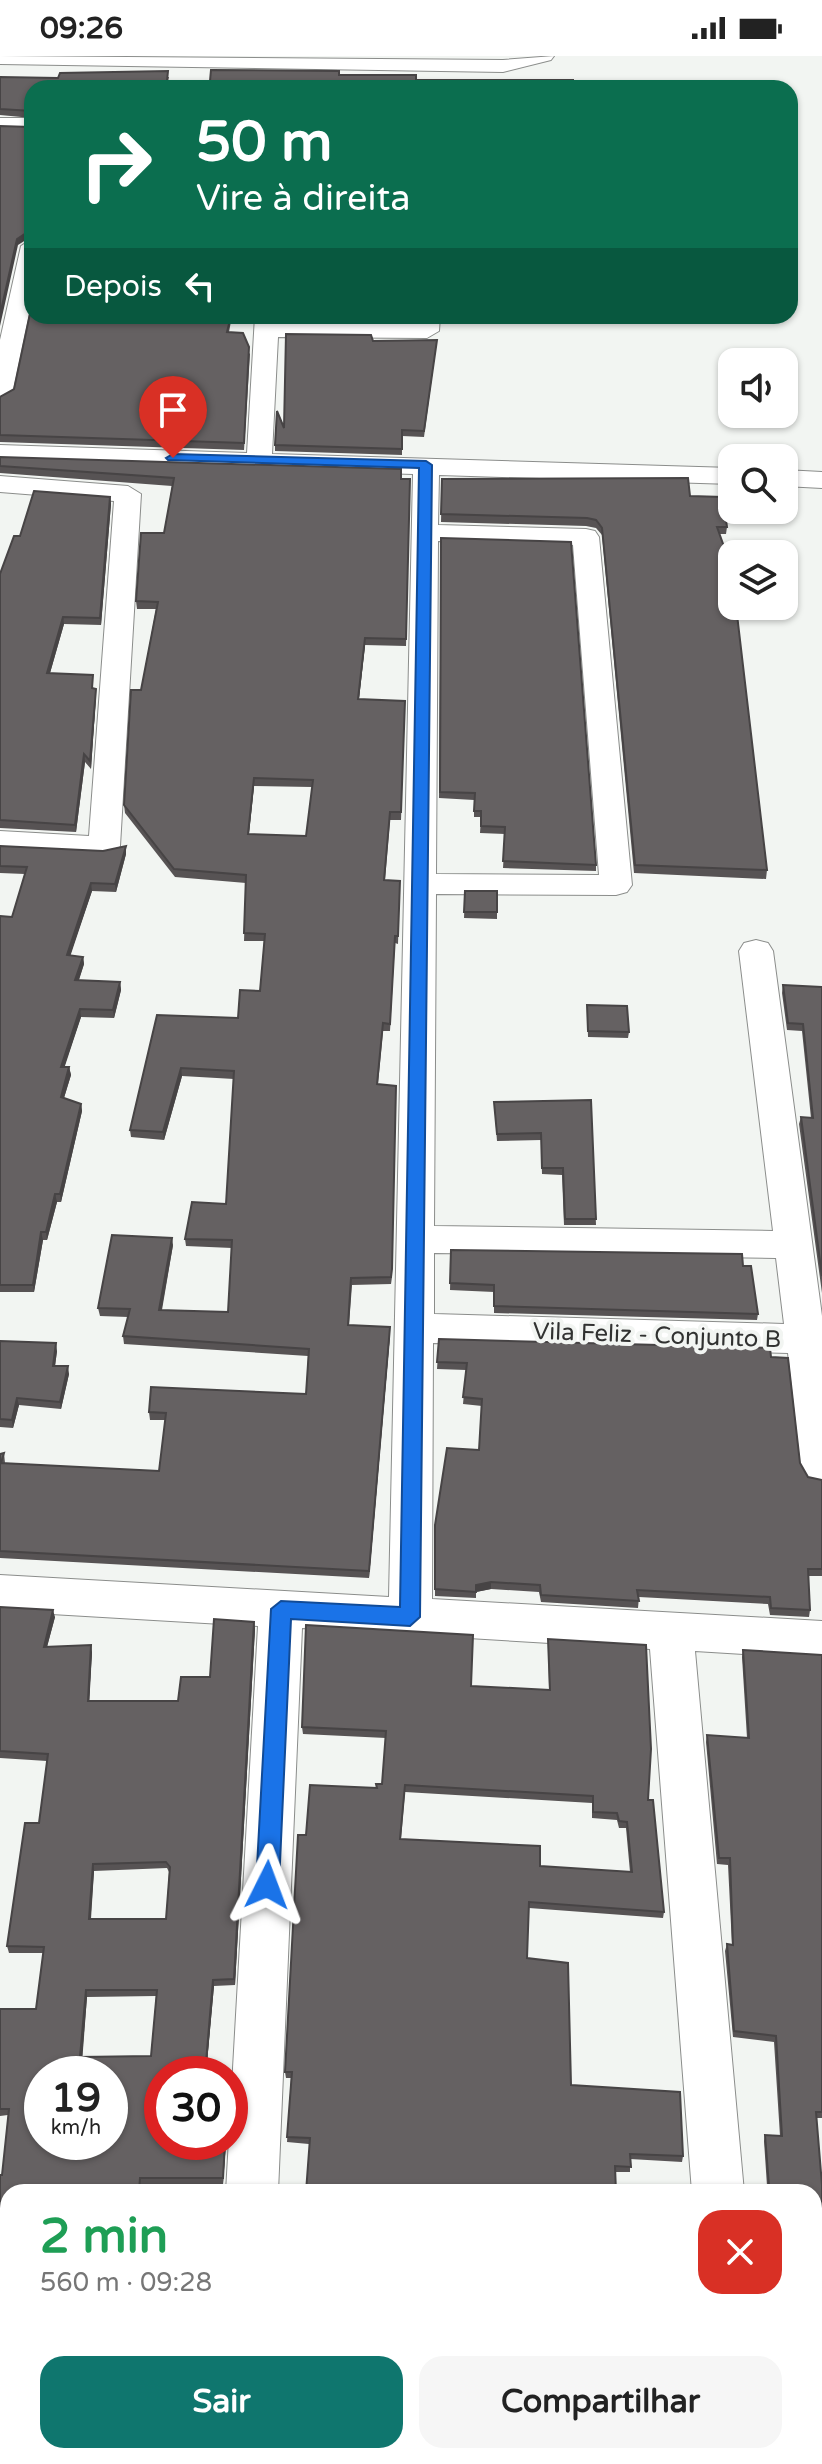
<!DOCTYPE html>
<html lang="pt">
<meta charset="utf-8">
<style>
body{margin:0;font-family:"Varela Round",sans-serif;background:#f6f6f6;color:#222;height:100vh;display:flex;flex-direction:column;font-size:30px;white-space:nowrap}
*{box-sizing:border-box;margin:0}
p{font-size:26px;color:#767676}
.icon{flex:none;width:44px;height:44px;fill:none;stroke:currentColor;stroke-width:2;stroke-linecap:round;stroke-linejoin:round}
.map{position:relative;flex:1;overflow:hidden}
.details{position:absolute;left:0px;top:2128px;width:822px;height:280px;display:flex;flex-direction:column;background:#fff;border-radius:24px 24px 0 0;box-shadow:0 2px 6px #0004}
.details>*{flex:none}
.banner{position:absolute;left:24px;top:24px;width:774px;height:244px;border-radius:24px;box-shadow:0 2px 6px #0004;background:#0b6e4f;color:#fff;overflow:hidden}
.controls{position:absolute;left:718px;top:292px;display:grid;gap:16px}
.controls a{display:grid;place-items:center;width:80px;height:80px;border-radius:16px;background:#fff;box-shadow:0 2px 6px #0004;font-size:40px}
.speed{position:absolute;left:24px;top:2000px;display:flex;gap:16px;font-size:40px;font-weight:700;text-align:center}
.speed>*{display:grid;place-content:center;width:104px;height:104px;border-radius:50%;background:#fff;box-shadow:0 2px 6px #0004;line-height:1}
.speed small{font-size:20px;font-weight:400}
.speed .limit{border:12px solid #d22;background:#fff;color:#111}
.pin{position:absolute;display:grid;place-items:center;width:68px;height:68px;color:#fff;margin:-82px -34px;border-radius:50% 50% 50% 0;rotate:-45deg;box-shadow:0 0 8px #0007}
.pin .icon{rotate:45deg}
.me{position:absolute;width:88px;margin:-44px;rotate:3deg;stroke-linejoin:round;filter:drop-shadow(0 0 6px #0008)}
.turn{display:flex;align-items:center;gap:28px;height:168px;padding:0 40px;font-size:36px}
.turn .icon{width:104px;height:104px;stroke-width:2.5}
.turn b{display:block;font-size:56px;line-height:68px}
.then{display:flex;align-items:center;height:76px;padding:0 40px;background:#0003;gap:16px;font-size:30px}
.round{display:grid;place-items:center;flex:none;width:84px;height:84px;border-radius:24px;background:#f6f6f6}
.headline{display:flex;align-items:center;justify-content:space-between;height:136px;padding:0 40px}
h1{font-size:48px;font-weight:800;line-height:60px;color:#1e9e55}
.action{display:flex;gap:16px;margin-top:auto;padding:16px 40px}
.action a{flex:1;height:92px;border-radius:24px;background:#0f766e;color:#fff;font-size:32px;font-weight:800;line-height:92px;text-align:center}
.action a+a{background:#f6f6f6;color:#222}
.status{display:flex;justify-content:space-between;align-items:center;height:56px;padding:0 40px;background:#fff;direction:ltr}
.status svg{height:22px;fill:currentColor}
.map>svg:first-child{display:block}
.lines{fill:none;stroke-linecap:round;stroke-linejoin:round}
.minor-casing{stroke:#8b8d8b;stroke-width:2}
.minor{fill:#fff;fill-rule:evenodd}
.wall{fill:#575354;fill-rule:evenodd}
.shaded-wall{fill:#474445}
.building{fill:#656162;stroke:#474445;stroke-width:2;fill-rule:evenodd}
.route{fill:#1a73e8;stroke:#114b97;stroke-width:2}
.labels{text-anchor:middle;stroke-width:8;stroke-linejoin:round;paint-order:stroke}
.street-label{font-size:24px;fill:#313231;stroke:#f2f5f2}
</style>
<div class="status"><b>09:26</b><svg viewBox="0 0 49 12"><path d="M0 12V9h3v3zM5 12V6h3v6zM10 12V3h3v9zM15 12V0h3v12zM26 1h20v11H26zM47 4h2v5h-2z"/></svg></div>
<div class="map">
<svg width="822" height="2408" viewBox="0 0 822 2408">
<rect width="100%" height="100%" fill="#f2f5f2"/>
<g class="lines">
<defs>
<g id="minor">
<path d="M0,0L503,4L554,0L551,4L503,16L0,8Z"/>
<rect x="0" y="62" width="32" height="12"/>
<path d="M32,183V244L12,339L0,346V284L21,190Z"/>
<path d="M255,260H279L278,267L416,268V260H440L439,275L427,282L278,281L272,398L732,412V428L439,419L438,469L586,473L595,475L599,481L632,829L627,836L616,839L436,838L434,1170L773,1175L739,895L744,887L756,884L768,887L773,895L822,1260V1429L807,1425L801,1413L788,1297L433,1287L432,1543L822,1565V1603L695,1595L744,2136H692L650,1593L302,1572L278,2136H226L258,1570L0,1555V1519L389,1541L413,418L0,405V389L247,397ZM438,485L573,489L599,819L436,818ZM434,1197L776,1202L784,1268L434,1258Z"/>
<path d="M784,414L822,416V432L784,430Z"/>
<path d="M0,420L128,430L141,438L120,790L115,797L104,800L0,795V775L89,780L114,445L0,436Z"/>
<path d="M211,2400H267L266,2408H210Z"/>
<path d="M713,2400H769L770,2408H714Z"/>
</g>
</defs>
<use href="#minor" class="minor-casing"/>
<use href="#minor" class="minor"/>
</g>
<g class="wall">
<path d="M339,19L416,24L573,29L32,32V62L0,59V21L58,22L169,21L168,25H210Z"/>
<path d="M32,260H232L229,276L250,298L244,394L0,386V341L14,333Z"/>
<path d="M286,260H371V265L286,264Z"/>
<path d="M437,284L424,381L402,380V399L275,395V389L284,372L373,285Z"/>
<path d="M0,401L410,423L406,590L365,589L359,643L405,645L401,764H390L385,824L400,825L398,888L395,887L390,975H383L378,1028L392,1221L391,1228L352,1229L349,1269L390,1279L369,1522L0,1502V1398L4,1397L5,1407L159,1415L165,1364H150L149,1356L306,1338L308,1300L124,1288L123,1280L128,1261L100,1260L98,1252L173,1189L162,1254L228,1256L232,1192L186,1190L185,1183L226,1148L234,1023L182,1020L164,1084L131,1081L130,1074L157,959L238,962L260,935L264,885H244L246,827L175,821L125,757L124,749L141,634L156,553H137L136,545L164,477L172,430L0,417ZM254,730L312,731L306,780L249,778Z"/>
<path d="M442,423L690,440L727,471L726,478H719L767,814L766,823L634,817L602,479L596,472L586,470L441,466Z"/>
<path d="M110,441L111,448L101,569L64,568L50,617L93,619V633L96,640L91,713L85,706L76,776L0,772V518L20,480Z"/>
<path d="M441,482L596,809V815L503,812L505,778L480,777L481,761H474V744L439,742Z"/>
<path d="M0,790L126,798L116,836L92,835L70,899L83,901L84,908L79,924L120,926L121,934L114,962L81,961L64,1011H69L71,1019L64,1042L81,1048L82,1055L61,1146H57L47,1184H43L34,1236H0V860L12,861L25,818L0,817Z"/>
<path d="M465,835H497V863L464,862Z"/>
<path d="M783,929L822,931V1237L799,1068L801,1061L811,1062L802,975L787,974L782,937Z"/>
<path d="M587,949L629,976L628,982L588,981Z"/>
<path d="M591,1044L596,1169H564L562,1119L542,1118L541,1084L497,1085L494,1046Z"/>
<path d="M451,1194L743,1210L758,1258L757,1264L494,1257V1236L450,1234Z"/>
<path d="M439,1283L771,1301L800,1407L808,1421L822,1424V1520H808L810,1554L809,1561L770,1559L768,1548L639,1541L638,1552L541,1546L539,1536L491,1533L476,1536V1542L435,1540V1469L479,1394L482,1350L463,1348L466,1314L437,1313Z"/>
<path d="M0,1285L57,1295L55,1310L69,1318L61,1353L19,1349L13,1372L0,1371Z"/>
<path d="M0,1551L55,1561L47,1591L92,1596L89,1645H178L210,1621L254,1566L255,1573L235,1929L214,1930L206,2018H162L226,2086L223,2128H141L8,2136V2250H0V2119H2L8,2059L0,2060V1953H36L43,1897H9L7,1890L39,1767L47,1705L0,1702ZM167,1812L169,1816L166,1863H91L94,1815ZM156,1940L151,2000L82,2001L87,1941Z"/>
<path d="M548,1583L648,1744L664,1856L663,1862L529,1852L527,1902L571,2029L683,2100L682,2106L630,2103V2116H615L287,2086L291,2022H286L285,2016L306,1779L382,1728L386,1682L303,1678L302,1671L471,1630L549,1634ZM405,1736L592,1747V1762L617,1764L619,1772H626L630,1816L540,1810L401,1783Z"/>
<path d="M743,1594L822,1599V2062H816L822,2129V2300L814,2299V2136H748L750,2129L767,2130L764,2085L765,2079L780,2080L774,1986L733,1981L725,1895L727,1888L732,1889L728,1809L717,1808L706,1686L707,1679L747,1682L742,1601Z"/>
</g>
<g class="shaded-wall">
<path d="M32,173V180L18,189L0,270V259L17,183Z"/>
<path d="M110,441L111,448L101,569L100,562Z"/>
<path d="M63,561L64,568L48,624L47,617Z"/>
<path d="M365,582V589L358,651V643Z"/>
<path d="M96,633V640L91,713L90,705Z"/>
<path d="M84,698L85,706L76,776L75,769Z"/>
<path d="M254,722V730L248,785V778Z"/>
<path d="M126,790V798L116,836L115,828Z"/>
<path d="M91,827L92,835L68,907L67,899Z"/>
<path d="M83,901L84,908L76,932L75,924Z"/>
<path d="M120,926L121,934L114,962L113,954Z"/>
<path d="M80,953L81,961L62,1019L61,1011Z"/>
<path d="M69,1011L71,1019L62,1048L61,1041Z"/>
<path d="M181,1012L182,1020L164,1084L163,1076Z"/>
<path d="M81,1048L82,1055L61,1146L60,1138Z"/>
<path d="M55,1138L57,1146L47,1184L46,1176Z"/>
<path d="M41,1176L43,1184L34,1236L33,1229Z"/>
<path d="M172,1182L173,1189L160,1262L159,1254Z"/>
<path d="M390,1271V1279L369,1522V1515Z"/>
<path d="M56,1287L57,1295L54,1317L53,1310Z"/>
<path d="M68,1310L69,1318L61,1353L60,1346Z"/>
<path d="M17,1342L19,1349L13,1372L12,1364Z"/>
<path d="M491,1526V1533L476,1536V1529Z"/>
<path d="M53,1554L55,1561L45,1598L44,1591Z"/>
<path d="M254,1566L255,1573L235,1929L234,1923Z"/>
<path d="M91,1589L92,1596L89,1652L88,1645Z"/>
<path d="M93,1808L94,1815L90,1870L89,1863Z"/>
<path d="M213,1924L214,1930L206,2018H205Z"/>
<path d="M86,1934L87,1941L82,2007L80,2001Z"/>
<path d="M225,2086H226L223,2128V2122Z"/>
</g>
<g class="building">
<path d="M211,14L339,15V19H416V24H573V29L592,30V32H32V55L0,53V21L58,22L60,17L168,15L167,25H210Z"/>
<path d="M736,25H762L763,32H736Z"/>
<path d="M32,67V183V173L17,183L0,259V70L31,71Z"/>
<path d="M32,248V260H231L227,276L243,277L249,291L244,387L0,379V341L14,333Z"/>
<path d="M286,278L371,279L373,285L437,284L424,375L402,374V393L275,389L277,355L284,372Z"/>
<path d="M0,401L401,413V423H410L406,583L365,582L358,643L405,645L401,756H390L384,824L400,825L398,880H395L390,968L383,967L377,1028L396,1030L392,1213L391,1221L351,1222L348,1269L390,1271L369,1515L0,1495V1398L4,1397L1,1407L159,1415L166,1357L149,1356L151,1331L306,1338L309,1293L123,1280L130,1253L98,1252L112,1179L172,1182L159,1254L228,1256L232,1184L185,1183L192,1146L226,1148L234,1015L181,1012L163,1076L130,1074L157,959L238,962L240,934L260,935L265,878L244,877L246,819L174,813L124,749L131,634H141L158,546L136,545L141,477H164L174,422L0,410ZM254,722L313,724L306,780L248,778Z"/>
<path d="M688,422L690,440L723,441L727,471H717L732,513V550H736L767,814L635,809L602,472L596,464L587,462L441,458L442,423Z"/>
<path d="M34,435L110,441L100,562L63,561L47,617L93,619L92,632L96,633L90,705L84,698L75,769L0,764V518L14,480H20Z"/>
<path d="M441,482L571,486L596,809L503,805L505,771L481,770V755H474L475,737L440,736Z"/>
<path d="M0,790L103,795L126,790L115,828L91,827L67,899L83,901L75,924L120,926L113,954L80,953L61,1011H69L61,1041L81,1048L60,1138H55L46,1176H41L33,1229H0V860L12,861L27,811L0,810Z"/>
<path d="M465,835H497V856H464Z"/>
<path d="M783,929L822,931V1220L801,1061L813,1062L803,968L788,967Z"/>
<path d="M587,949L627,950L629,976L588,975Z"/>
<path d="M591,1044L596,1163H565L563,1112H542L541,1077L497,1078L494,1046Z"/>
<path d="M451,1194L742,1198L743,1210H751L758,1258L494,1250V1229L450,1227Z"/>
<path d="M439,1283L770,1292L771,1301L788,1302L800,1407L808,1421L822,1424V1513H808L810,1554L771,1552L770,1541L637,1534L639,1545L541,1539L540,1529L491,1526L476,1529V1536L435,1533V1469L447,1392L479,1394L482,1343L463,1341L467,1307L437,1306Z"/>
<path d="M0,1285L56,1287L53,1310H68L60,1346L17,1342L12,1364L0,1363Z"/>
<path d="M0,1551L53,1554L44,1591L91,1589L88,1645H178L181,1621H210L214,1563L254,1566L234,1923L213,1924L205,2018H162V2086H225L223,2122H140L139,2136H8V2245H0V2119H2L9,2053H0V1953H36L44,1891L7,1890L25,1767H39L48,1698L0,1695ZM166,1806L170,1811L166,1863H89L93,1808ZM86,1934H157L151,2000L80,2001ZM42,2018H110V2086H42Z"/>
<path d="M306,1569L473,1579L471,1630L550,1634L548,1583L646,1589L651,1693L648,1744H653L664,1856L529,1846L527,1902L568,1907L571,2029L680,2036L683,2100L630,2098L631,2111L615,2110L616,2136H306L310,2082L287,2081L292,2016H285L298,1779H306L310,1729L377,1732L376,1728H382L386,1675L302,1671ZM405,1729L593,1740V1756L617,1757L619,1765L627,1766L632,1816L540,1810V1790L400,1783Z"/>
<path d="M743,1594L822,1599V2056H816L822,2129V2294H814V2136H750V2129L769,2130L765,2079L782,2080L776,1980L734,1975L727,1888L733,1889L730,1802H719L707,1679L749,1682Z"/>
<path d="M118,2400H206V2403L210,2406V2408H117Z"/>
<rect x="412" y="2400" width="280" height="8"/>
</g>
<path class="route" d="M173,398L426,405L432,409L420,1561L410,1570L291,1563L279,1829L275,1837L267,1840L259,1837L256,1829L271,1553L281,1545L400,1551L419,412L168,404L166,402Z"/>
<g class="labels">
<g class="street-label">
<text transform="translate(657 1279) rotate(2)" y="8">Vila Feliz - Conjunto B</text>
</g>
</g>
</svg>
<div class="controls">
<a><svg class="icon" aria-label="sound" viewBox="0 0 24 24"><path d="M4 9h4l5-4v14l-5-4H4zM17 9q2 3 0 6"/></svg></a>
<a><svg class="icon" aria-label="search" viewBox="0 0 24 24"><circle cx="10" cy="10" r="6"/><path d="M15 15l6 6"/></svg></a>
<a><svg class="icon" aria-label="layers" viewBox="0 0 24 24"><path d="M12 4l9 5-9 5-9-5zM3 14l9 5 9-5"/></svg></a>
</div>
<div class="speed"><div>19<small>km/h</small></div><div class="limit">30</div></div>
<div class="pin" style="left:173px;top:402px;background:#d93025"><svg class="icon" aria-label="arrive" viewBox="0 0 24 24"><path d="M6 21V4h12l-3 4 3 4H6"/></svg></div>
<svg class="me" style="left:267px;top:1829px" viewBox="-20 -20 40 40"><path d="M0-17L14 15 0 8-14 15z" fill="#1a73e8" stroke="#fff" stroke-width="4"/></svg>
<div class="banner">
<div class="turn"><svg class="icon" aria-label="right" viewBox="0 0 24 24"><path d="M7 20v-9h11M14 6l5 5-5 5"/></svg><div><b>50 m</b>Vire à direita</div></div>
<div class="then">Depois<svg class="icon" aria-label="left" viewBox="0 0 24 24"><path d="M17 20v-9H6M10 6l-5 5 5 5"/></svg></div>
</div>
<section class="details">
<div class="headline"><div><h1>2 min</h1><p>560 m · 09:28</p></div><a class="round" style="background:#d93025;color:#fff"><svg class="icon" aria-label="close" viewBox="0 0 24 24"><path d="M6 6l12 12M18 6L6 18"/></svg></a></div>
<div class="action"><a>Sair</a><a>Compartilhar</a></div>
</section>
</div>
